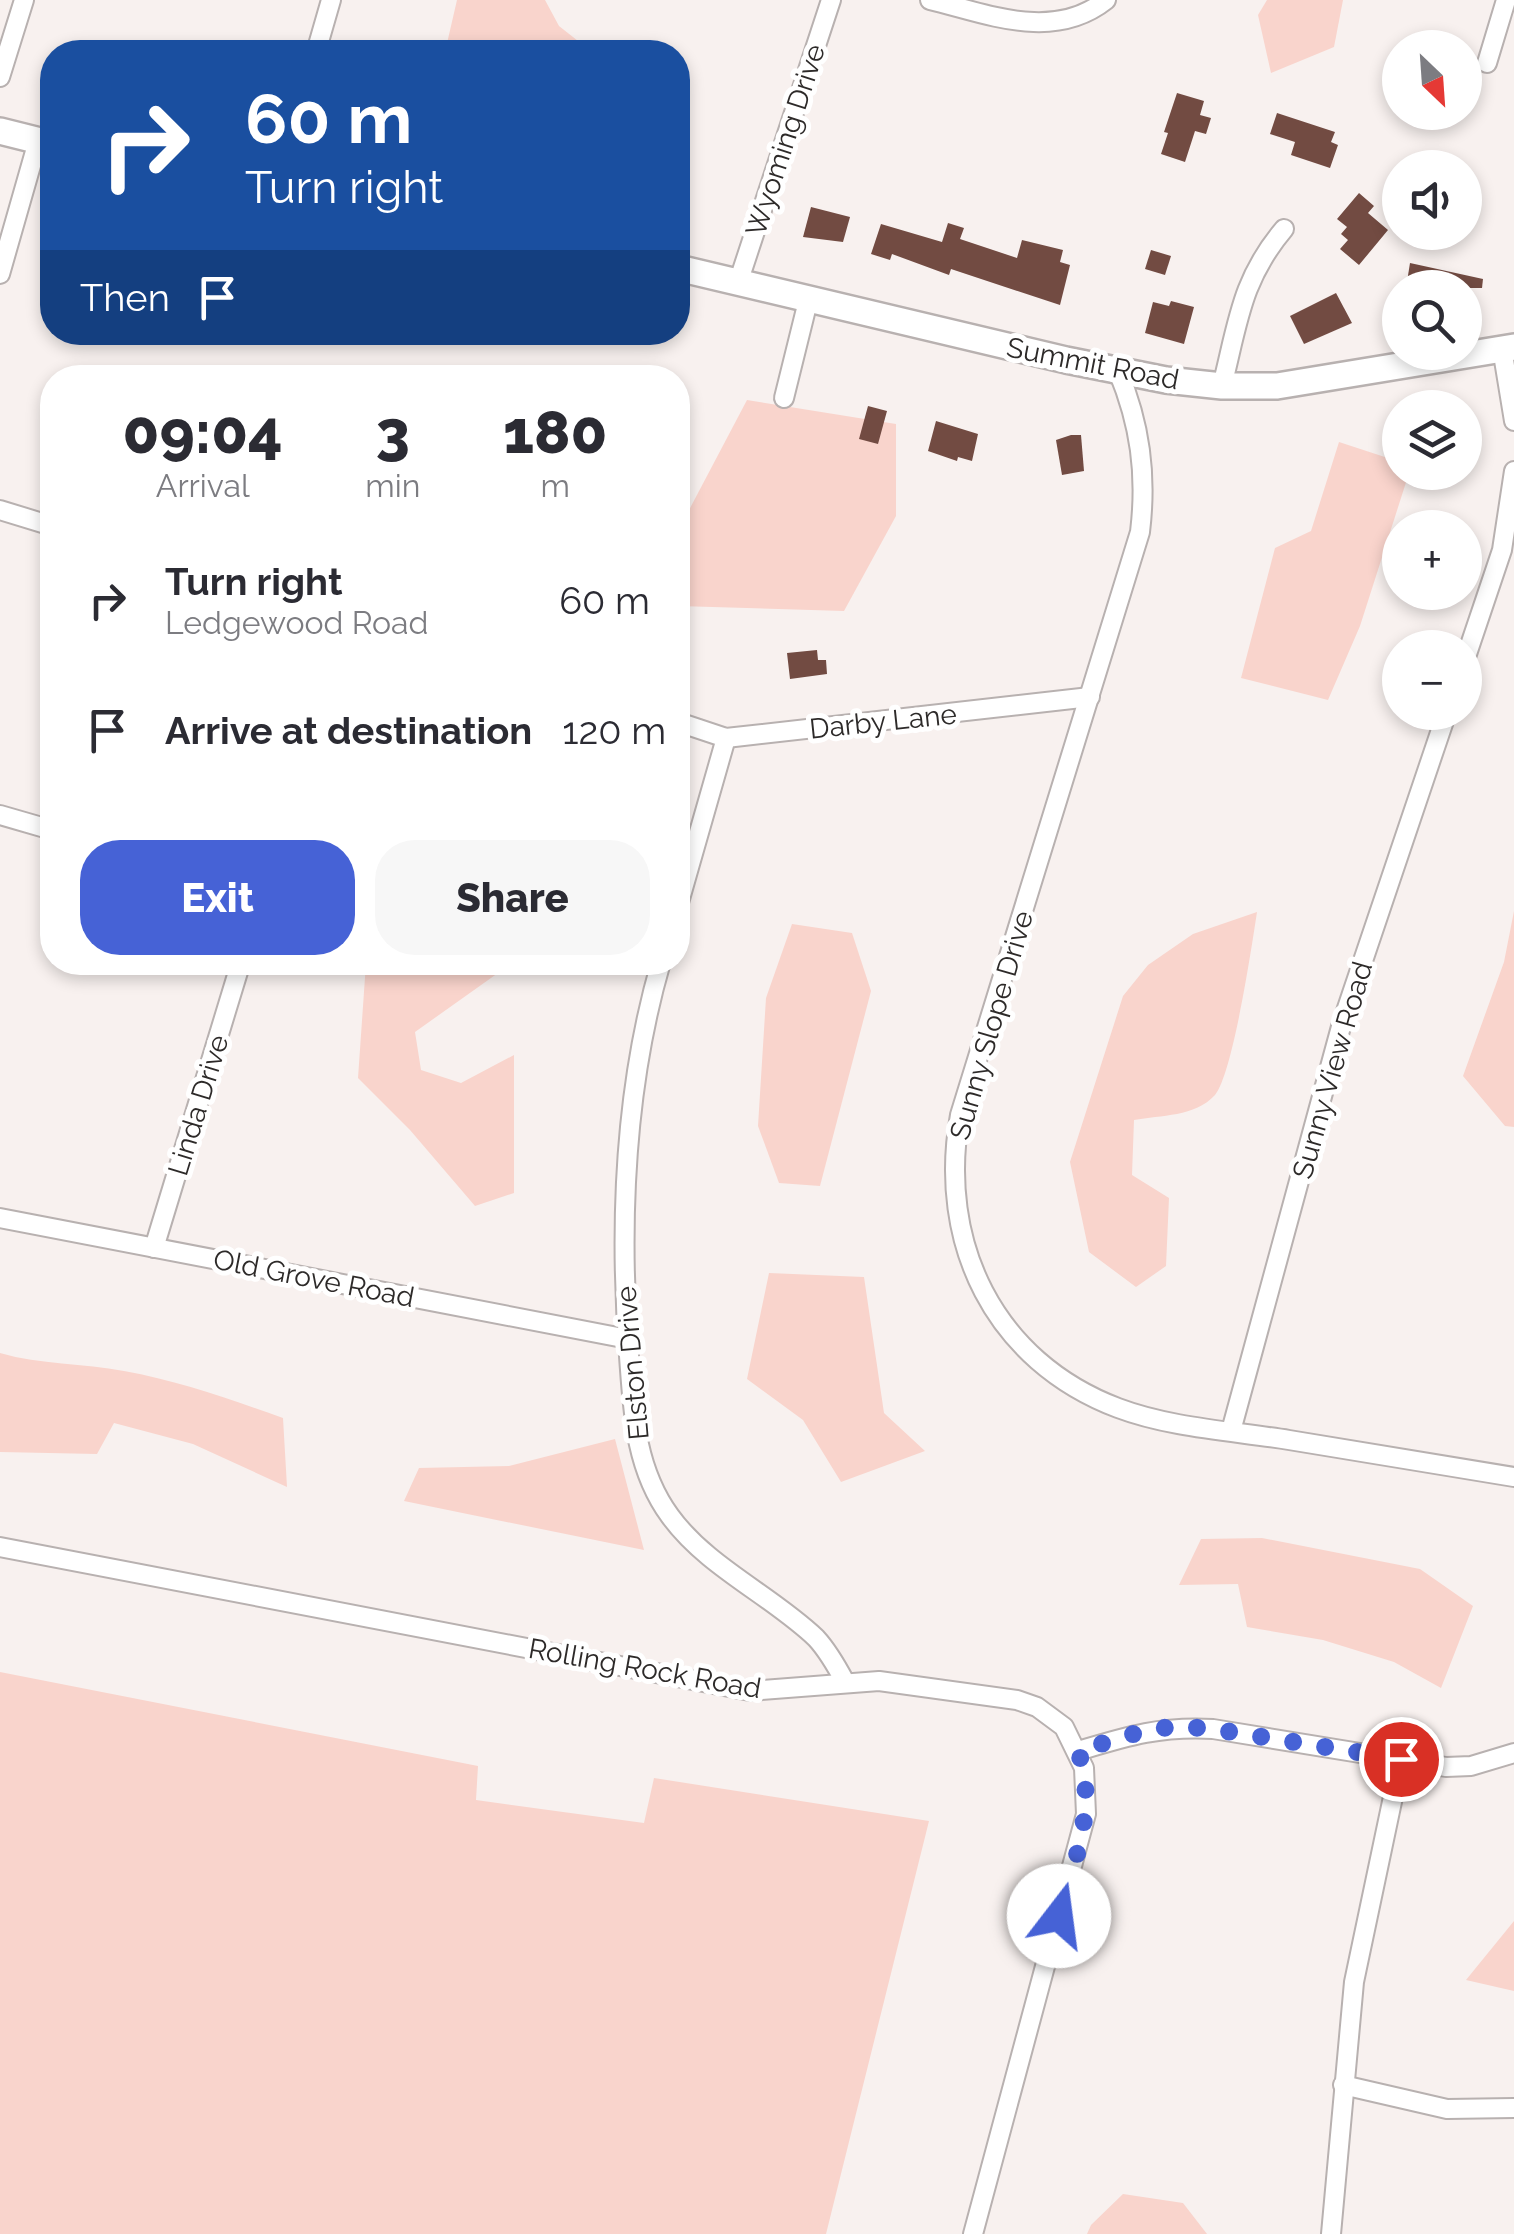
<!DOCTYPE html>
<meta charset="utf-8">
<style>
body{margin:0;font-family:Raleway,sans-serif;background:#f7f7f7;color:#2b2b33;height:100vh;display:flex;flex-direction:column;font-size:38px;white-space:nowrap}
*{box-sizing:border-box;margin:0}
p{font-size:32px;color:#7c7c81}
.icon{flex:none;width:55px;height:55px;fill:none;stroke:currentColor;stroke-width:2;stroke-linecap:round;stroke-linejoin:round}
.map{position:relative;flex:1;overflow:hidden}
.sheet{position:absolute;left:40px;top:365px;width:650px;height:610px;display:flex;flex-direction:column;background:#fff;border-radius:40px;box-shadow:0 5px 15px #0003}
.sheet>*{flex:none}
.hud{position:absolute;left:40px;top:40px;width:650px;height:305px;border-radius:40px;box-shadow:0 5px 15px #0003;background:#1a4fa0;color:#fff;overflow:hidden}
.needle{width:65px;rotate:155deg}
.tools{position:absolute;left:1382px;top:30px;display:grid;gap:20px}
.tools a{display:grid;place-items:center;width:100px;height:100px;border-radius:50%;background:#fff;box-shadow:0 5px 15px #0003;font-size:50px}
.pin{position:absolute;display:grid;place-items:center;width:85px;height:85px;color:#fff;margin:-42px;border:5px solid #fff;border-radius:50%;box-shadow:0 2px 10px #0007}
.me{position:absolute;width:110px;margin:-55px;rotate:15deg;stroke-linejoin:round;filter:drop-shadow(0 0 8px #0008)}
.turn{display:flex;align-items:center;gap:35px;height:210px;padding:0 40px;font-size:45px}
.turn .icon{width:130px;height:130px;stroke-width:2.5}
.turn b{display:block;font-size:70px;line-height:85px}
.then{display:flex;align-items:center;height:95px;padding:0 40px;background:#0003;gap:20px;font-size:38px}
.eta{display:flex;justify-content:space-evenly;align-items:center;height:170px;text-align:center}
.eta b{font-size:60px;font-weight:800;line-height:70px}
.primary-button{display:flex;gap:20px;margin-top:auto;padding:20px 40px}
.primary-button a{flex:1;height:115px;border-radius:40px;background:#4662d6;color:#fff;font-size:40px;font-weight:800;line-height:115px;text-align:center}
.primary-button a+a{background:#f7f7f7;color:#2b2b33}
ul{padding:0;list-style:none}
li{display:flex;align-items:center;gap:30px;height:130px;padding:0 40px}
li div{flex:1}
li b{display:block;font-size:38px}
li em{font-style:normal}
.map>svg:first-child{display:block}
.green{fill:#f9d4cc}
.building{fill:#724b42}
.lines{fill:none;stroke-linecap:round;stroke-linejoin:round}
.minor-casing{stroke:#b8b1b0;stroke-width:22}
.secondary-casing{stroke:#b8b1b0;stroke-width:30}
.minor{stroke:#fff;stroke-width:18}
.secondary{stroke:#fff;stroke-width:25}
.route{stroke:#4662d6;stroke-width:18;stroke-dasharray:0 32.4}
.labels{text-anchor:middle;stroke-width:10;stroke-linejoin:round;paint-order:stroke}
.street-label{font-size:28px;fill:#2d2a29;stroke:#fff}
</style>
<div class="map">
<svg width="1514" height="2234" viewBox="0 0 1514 2234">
<rect width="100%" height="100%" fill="#f8f1ef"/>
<g class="green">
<path d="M457,0H545L559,26L592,52H445Z"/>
<path d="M1267,0H1343L1334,47L1271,73L1258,15Z"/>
<path d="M291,365L347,377H249Z"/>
<path d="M747,400L896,424V516L844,611L678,606V531Z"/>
<path d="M1339,442L1400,462V472L1409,473L1360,626L1328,700L1241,678L1275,548L1311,531Z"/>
<path d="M1514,911V1127L1505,1126L1463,1076L1504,962Z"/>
<path d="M1257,912C1252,945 1233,1073 1215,1095C1195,1117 1161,1115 1134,1120L1132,1175L1169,1198L1166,1266L1136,1287L1089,1252L1070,1162L1123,996L1148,965L1193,934Z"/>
<path d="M792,924L852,933L871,991L820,1186L779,1183L758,1126L766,998Z"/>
<path d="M366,963H512L415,1032L421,1070L461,1083L514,1055V1193L475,1206L410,1130L358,1078Z"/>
<path d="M769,1273L864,1277L884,1413L925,1451L841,1482L803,1420L747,1379Z"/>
<path d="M0,1353C41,1365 83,1363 124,1371C179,1381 230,1399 283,1418L287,1487L193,1444L114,1423L97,1454L0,1452Z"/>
<path d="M615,1439L644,1550L404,1501L419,1468L509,1466Z"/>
<path d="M1262,1538L1420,1569L1473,1606L1441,1688L1394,1662L1323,1640L1247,1627L1238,1584L1179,1585L1201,1539Z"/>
<path d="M0,1672L478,1766L476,1800L644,1823L654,1778L929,1821L826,2234H0Z"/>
<path d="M1514,1921V1991L1466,1980Z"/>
<path d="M1123,2194L1183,2203L1207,2234H1087L1091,2225Z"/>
</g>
<g class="building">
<path d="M1177,93L1204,101L1200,115L1211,118L1206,134L1195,131L1185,162L1161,154L1168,133L1164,132Z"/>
<path d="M1277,113L1335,132L1331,142L1338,145L1330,168L1291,155L1295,142L1270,134Z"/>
<path d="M1359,193L1374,206L1368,213L1388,230L1359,265L1340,249L1348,240L1341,234L1347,227L1337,219Z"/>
<path d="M811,207L850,217L843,242L803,237Z"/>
<path d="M948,223L964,228L960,239L1017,258L1022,240L1063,250L1060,262L1070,265L1060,305L951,269L949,275L892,254L890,260L871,254L881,224L942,242Z"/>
<path d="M1151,250L1171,256L1165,275L1145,269Z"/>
<path d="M1410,263L1483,279L1482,288H1406Z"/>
<path d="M1336,293L1352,323L1304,344L1290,316Z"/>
<path d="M1171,301L1194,307L1184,344L1145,333L1153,302L1169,306Z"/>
<path d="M868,406L887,411L878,444L859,439Z"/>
<path d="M936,421L978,434L972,461L958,457L957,461L928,451Z"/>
<path d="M1071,435H1081L1084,471L1062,475L1056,440Z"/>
<path d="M817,650L818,660H826L827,674L790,679L787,653Z"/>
</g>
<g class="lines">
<defs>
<g id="minor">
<path d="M930,0C988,14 1053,42 1106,0"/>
<path d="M316,52L331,0"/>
<path d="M1487,63L1506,0"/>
<path d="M0,77L24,0"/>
<path d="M0,274L38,141"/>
<path d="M739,280L831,0"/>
<path d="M1502,348L1514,421"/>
<path d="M1118,371C1140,424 1147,474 1140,532L960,1115C937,1243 994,1361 1118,1408C1171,1428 1233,1431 1289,1440C1364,1453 1439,1465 1514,1477"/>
<path d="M1222,386C1238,323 1241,280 1284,229"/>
<path d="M784,398L809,297"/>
<path d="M0,510L52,526"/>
<path d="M1465,660L1502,550L1514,471"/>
<path d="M678,722L726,738L1090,697"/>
<path d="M0,815L52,830"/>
<path d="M678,906L726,738"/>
<path d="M661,962C624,1089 619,1225 629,1356C633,1412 635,1468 670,1516C707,1567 771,1595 816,1638C828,1651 837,1667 845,1682"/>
<path d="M0,1218L628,1339"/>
<path d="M154,1248L241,962"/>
<path d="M1231,1431L1342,1023L1447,712"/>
<path d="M0,1547L750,1691L879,1681L1017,1700L1037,1707L1064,1727L1084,1768L1086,1814L973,2234"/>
<path d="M1078,1751C1128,1736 1160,1726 1213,1729L1446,1767L1471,1766L1514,1753"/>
<path d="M1343,2085L1447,2109L1514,2108"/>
<path d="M1331,2234L1354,1982L1401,1759"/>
</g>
<g id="secondary">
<path d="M0,131L52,144"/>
<path d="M678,268L1066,360L1166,380L1222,386H1277L1514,347"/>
</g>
</defs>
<use href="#minor" class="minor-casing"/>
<use href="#secondary" class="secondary-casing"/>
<use href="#minor" class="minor"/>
<use href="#secondary" class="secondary"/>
</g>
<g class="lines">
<path class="route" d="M1059,1916C1074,1862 1098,1807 1078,1751L1140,1732L1175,1726L1213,1729L1401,1759"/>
</g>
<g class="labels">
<g class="street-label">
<text transform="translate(785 140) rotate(-72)" y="10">Wyoming Drive</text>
<text transform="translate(1093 363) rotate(11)" y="10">Summit Road</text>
<text transform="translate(883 721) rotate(-6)" y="10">Darby Lane</text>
<text transform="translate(991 1025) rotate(-74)" y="10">Sunny Slope Drive</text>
<text transform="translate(1332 1070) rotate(-74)" y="10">Sunny View Road</text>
<text transform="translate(198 1105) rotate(-73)" y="10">Linda Drive</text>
<text transform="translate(314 1278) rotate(11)" y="10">Old Grove Road</text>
<text transform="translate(632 1363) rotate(-95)" y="10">Elston Drive</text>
<text transform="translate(645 1668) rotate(10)" y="10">Rolling Rock Road</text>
</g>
</g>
</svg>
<div class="tools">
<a><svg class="needle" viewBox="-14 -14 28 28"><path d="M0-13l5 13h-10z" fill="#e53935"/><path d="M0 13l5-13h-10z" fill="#7c7c81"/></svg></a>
<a><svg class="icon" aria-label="sound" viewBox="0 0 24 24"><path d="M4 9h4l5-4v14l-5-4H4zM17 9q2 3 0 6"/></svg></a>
<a><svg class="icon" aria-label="search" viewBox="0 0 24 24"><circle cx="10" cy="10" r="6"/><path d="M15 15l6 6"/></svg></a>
<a><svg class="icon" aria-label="layers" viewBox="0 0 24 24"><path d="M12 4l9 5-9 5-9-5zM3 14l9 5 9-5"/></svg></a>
<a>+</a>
<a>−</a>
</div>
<div class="pin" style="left:1401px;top:1759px;background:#d93025"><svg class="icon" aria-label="arrive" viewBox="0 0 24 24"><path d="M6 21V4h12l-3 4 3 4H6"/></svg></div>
<svg class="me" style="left:1059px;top:1916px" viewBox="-20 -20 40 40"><circle r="19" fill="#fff"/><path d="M0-13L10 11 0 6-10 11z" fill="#4662d6"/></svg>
<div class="hud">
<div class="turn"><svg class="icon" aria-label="right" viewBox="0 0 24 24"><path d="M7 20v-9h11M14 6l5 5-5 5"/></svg><div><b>60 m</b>Turn right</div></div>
<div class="then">Then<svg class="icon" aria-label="arrive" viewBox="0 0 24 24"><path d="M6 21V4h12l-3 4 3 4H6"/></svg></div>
</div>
<section class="sheet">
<div class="eta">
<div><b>09:04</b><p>Arrival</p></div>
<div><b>3</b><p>min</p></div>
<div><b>180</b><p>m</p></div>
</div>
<ul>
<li><svg class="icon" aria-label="right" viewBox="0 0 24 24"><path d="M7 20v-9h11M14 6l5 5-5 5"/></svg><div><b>Turn right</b><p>Ledgewood Road</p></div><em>60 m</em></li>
<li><svg class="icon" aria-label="arrive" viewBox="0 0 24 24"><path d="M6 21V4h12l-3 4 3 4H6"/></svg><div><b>Arrive at destination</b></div><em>120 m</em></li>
</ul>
<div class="primary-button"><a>Exit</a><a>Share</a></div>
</section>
</div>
